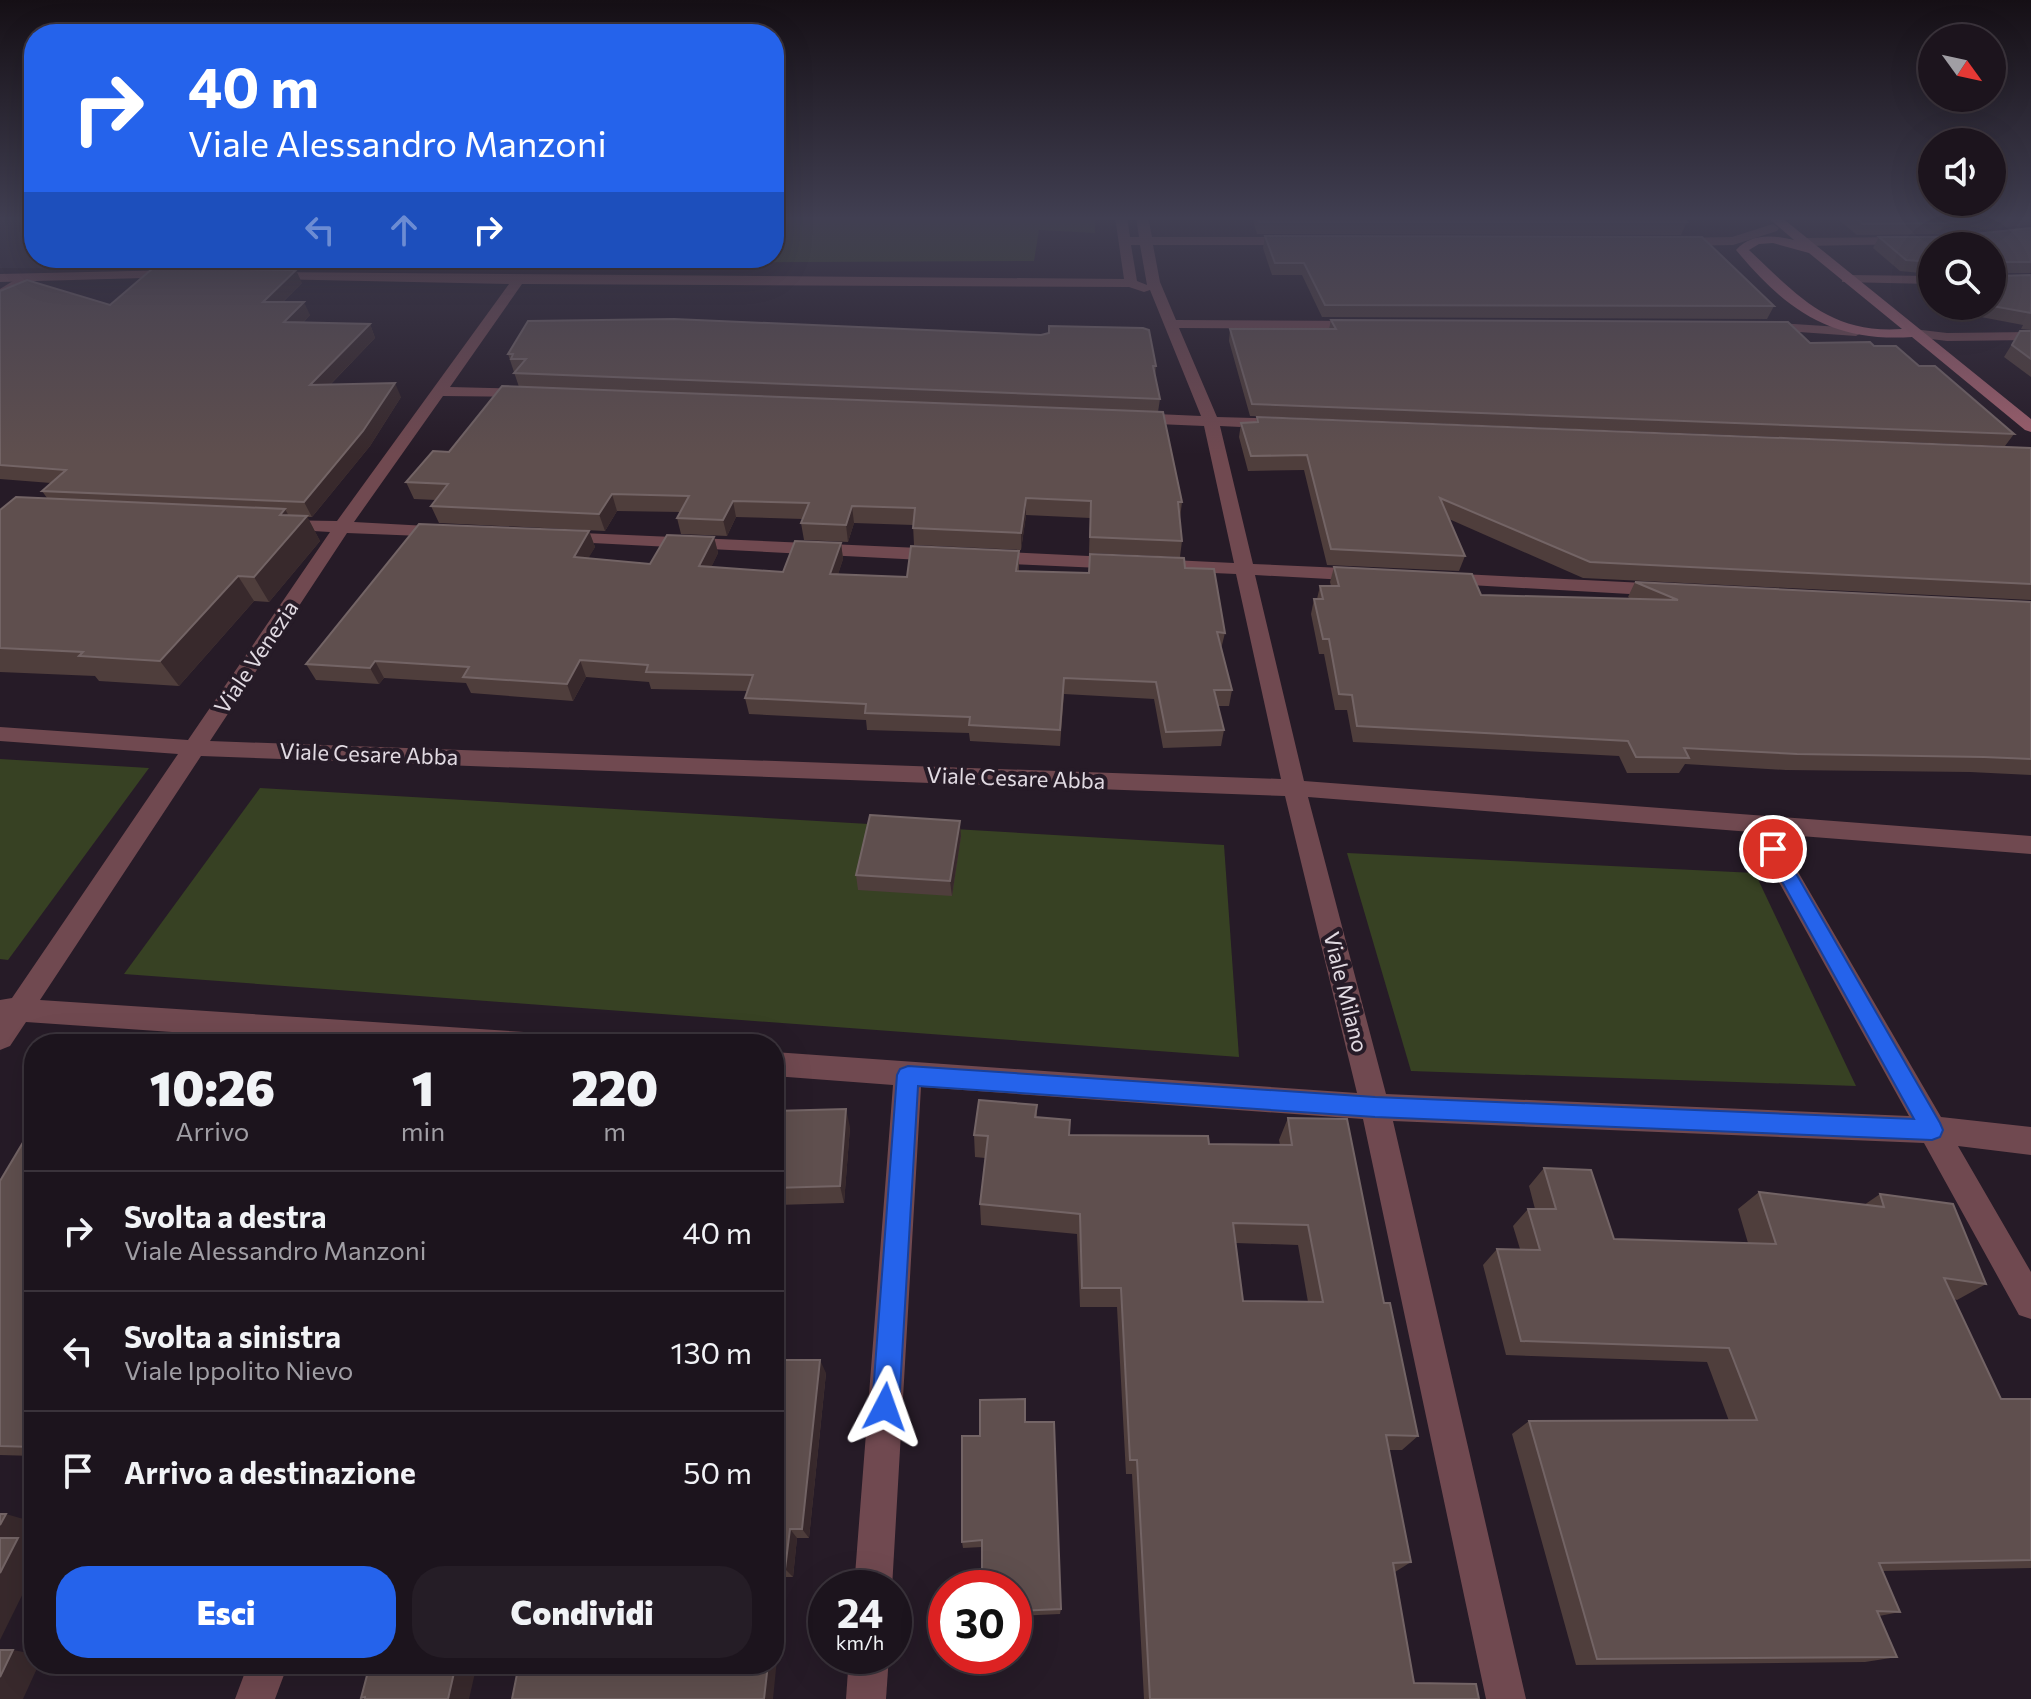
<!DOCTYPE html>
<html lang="it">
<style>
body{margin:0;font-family:Commissioner,sans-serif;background:#251d26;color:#f1f3f6;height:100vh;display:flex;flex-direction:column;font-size:30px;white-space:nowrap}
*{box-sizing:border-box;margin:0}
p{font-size:26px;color:#a09ea4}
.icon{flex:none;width:44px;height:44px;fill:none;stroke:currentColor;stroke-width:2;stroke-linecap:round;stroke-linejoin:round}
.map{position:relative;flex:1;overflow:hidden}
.drawer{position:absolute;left:24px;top:1034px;width:760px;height:640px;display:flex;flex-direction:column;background:#1c141d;border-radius:32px;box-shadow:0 8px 32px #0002,0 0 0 2px #3a333b}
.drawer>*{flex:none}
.hud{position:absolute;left:24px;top:24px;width:760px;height:244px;border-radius:32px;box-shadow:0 8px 32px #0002,0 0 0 2px #3a333b;background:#2563eb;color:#fff;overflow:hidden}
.needle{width:52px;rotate:123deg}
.controls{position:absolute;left:1918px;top:24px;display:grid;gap:16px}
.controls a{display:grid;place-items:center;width:88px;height:88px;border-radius:50%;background:#1c141d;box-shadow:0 8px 32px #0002,0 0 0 2px #3a333b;font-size:40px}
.speed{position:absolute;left:808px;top:1570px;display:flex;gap:16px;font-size:40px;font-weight:700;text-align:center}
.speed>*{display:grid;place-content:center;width:104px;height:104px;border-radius:50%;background:#1c141d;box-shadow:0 8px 32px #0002,0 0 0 2px #3a333b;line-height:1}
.speed small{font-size:20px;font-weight:400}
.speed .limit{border:12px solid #d22;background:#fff;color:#111}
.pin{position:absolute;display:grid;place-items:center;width:68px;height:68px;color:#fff;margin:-34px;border:4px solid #fff;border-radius:50%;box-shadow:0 2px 8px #0007}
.me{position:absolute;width:88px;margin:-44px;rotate:4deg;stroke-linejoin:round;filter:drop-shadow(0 0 6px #0008)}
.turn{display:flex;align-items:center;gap:28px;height:168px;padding:0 32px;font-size:36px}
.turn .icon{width:104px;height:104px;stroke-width:2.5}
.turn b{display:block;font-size:56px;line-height:68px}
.lanes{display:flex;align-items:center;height:76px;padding:0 32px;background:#0003;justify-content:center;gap:40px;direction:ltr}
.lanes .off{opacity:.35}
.eta{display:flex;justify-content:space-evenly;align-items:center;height:136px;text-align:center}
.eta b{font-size:48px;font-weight:800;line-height:56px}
.action{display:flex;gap:16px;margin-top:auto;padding:16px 32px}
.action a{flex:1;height:92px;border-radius:32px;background:#2563eb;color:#fff;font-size:32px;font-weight:800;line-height:92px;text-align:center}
.action a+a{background:#251d26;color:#f1f3f6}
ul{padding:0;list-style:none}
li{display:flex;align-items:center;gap:24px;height:120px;padding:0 32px;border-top:2px solid #3a333b}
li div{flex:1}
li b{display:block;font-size:30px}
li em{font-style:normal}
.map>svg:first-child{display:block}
.commercial{fill:#302635}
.green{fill:#374123}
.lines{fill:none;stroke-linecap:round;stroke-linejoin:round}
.lane{fill:#704950;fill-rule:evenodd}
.street{fill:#704950;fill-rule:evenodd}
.secondary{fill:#9d5f6c;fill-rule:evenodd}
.wall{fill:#4f3e3c;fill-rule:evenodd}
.shaded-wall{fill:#38292c}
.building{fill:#5f4f4e;stroke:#736465;stroke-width:2;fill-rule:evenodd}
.route{fill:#2563eb;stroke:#184099;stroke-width:2}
.labels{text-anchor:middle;stroke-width:8;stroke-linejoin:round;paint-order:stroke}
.street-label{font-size:22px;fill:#e1dae2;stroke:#261b27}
</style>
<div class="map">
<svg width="2031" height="1699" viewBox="0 0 2031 1699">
<rect width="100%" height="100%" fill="#261b27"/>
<path class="commercial" d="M0,217H34V258H340L328,270L0,268Z"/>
<g class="green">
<path d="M774,217H1095V233L1039,230L1034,261L338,264L345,258H774Z"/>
<path d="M0,759L149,768L8,960L0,959Z"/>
<path d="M260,788L1224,845L1239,1057L124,974Z"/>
<path d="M1347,853L1755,873L1856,1086L1411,1071Z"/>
</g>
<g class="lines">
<path class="lane" d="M21,276L29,278L0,296V289Z"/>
<g class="street">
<path d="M1115,217H1127L1130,237H1139L1136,217H1148L1152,237H1294L1300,241L1294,245H1153L1160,282L1176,320L1362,321L1369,325L1362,329L1179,328L1217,417L1285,419L1293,424L1285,429L1220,426L1253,564L1365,569L1374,575L1365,581L1255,575L1304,781L2031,836V854L1776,834L1941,1117L2031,1127V1155L1958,1146L2031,1272V1319L2019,1315L1924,1143L1393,1121L1526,1699H1486L1363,1119L921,1087L892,1588H854L893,1085L774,1076V1052L1357,1093L1285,796L201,756L40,1000L524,1032L534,1035L538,1044H348L26,1022L10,1046L0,1050V1000L12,998L178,754L0,741V727L188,740L330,532L279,529L270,524L273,520L337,521L509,284L269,279L264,278V272L1124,279ZM1131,245H1140L1147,285L1137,281ZM522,284L1129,287L1144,292L1150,290L1201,416L1134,413L1126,418L1134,423L1204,426L1234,563L987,551L978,557L987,563L1236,574L1281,779L210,741L347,533L446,537L455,532L446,527L354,522L443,396L531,397V391L526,389L450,387ZM1308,797L1751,832L1909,1116L1386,1094Z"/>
<path d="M1773,224L1779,228L1777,231L1733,245L1675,246L1669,242L1675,238L1732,237Z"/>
<path d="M1908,237L1912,238V244L1803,246L1797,242L1803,238Z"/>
<path d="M176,270L181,271V277L0,282V274Z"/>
<path d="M1847,275L1932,276V284L1842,282V276Z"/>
<path d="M1763,322L1856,328L1863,332L1856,336L1758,329L1756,326Z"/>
<path d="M1913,329L1947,333L2031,332V340L1947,341L1908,336V330Z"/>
<path d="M559,532L942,549L951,555L942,561L553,541L550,537L553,533Z"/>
<path d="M1442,573L1665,584L1675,590L1665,596L1435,583L1433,579Z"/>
<path d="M849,1656H889L886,1699H846Z"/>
<path d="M248,1664H288L275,1699H235Z"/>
</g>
<path class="secondary" d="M1767,217H1781L2031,419V432L2025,430L1912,337C1831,342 1787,311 1736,250C1751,233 1773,235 1794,240ZM1773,243L1809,253L1902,329C1830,334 1798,296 1749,250L1759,244Z"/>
</g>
<g class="wall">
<path d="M1252,217H1681L1687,222L1681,235L1257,234Z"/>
<path d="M1835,217H2031V224L1939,234L1857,235Z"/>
<path d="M2031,228V273H1999V276L2031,275V330L2021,329L2023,325L1981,317L1968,306H1992L1932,246V274L1900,271L1873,248L1879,237H1946Z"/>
<path d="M1265,236L1774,306L1767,319L1322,317L1302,275H1272L1263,248Z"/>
<path d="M171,258H328L317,269L176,267Z"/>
<path d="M302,283L283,302L310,315L303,323L370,324L375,338L330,385L401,397L370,446L312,517H307L320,541L269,602L254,601L179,686L99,681L95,676L0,672V510L47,498L42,491L51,483L0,479V291L110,305Z"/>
<path d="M1331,320L1874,346L1919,366L2014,434L2005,446L1250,416L1229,341L1230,329H1329Z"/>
<path d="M2020,331H2031V377L2004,357Z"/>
<path d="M508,354L1156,366L1155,377L1160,399L1158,412L1182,502L1180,518L1182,541L1180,557L1089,553L1090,518L1026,515L1021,550L914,545L913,525L854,523L848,542L804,540L801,523L803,519L736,517L727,536L681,534L677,518L680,512L617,511L605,531L439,523L431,506L436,500L414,499L406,482L449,452L519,387Z"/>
<path d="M1257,417L2031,448V600L1583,578L1449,519L1465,556L1459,571L1327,565L1304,470L1248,471L1239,437L1241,423H1256Z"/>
<path d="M589,531L595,547L588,558L650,564L714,537L718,553L711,567L783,572L841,543L843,559L838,574L907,577L1019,551V571L1089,573L1185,568L1225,633L1221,649L1232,690L1229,706H1218L1224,730L1221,746L1163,748L1154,699L1064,694L1060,746L970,741L969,733L867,730L866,720L749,714L745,698L747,691L651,689L649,682L586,677L573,701L471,693L466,683L384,678L379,684L316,680L306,664Z"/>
<path d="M1334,567L1481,595L1631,599L1628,597L1635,582L2031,602V775L1970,772L1786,770L1685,764L1679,773H1627L1619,756L1353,742L1347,710H1335L1324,654H1319L1311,614L1314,599H1317L1320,586H1331L1330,582Z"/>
<path d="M961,836L952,896L858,890L856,875Z"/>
<path d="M1037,1105V1117L1069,1135L1209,1144L1280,1145L1279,1140L1288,1118L1384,1303L1418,1436L1402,1450H1389L1411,1562L1395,1572L1414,1683L1479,1699H1144L1132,1474H1126L1117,1307H1080L1077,1234L981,1225L980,1204L985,1158L975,1157L974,1135ZM1236,1243L1298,1245L1308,1302L1243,1301Z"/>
<path d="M774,1111L850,1127L844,1203L777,1205L774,1229Z"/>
<path d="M34,1124V1456L0,1455V1181Z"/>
<path d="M1544,1168L1614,1239L1748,1243L1738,1209L1759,1192L1864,1205L1880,1194L1986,1284L1957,1300L1954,1299L2001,1399H2031V1568L1882,1571L1900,1612L1879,1616L1897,1657L1865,1662L1576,1665L1512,1434L1529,1421H1729L1707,1362L1506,1355L1483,1265L1497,1249H1520L1513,1226L1528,1209H1535L1529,1186Z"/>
<path d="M774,1360L826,1373L809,1538H797L793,1577H774Z"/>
<path d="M1025,1422L1061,1609L1060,1614L1014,1616V1588L982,1547L963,1548L962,1542L980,1436Z"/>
</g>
<g class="shaded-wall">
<path d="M1998,217H2031V224L1939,234L1945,223Z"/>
<path d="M311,258H328L317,269Z"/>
<path d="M296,270L302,283L269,315L263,302Z"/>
<path d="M304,302L310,315L290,336L284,322Z"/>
<path d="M370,324L375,338L316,399L310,385Z"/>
<path d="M395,383L401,397L370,446L312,517L304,502Z"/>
<path d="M612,494L617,511L605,531L599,514Z"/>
<path d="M1026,498V515L1021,550V533Z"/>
<path d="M733,501L736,517L727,536L723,520Z"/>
<path d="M852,506L854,523L848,542L846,525Z"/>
<path d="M285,509L296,529L307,516L320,541L269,602L254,577L280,515Z"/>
<path d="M589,531L595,547L580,573L574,557Z"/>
<path d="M714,537L718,553L704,583L699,566Z"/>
<path d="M841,543L843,559L833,590L830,574Z"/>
<path d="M238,576L254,601L179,686L160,661Z"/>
<path d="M580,660L586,677L573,701L567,684Z"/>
<path d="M375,661L384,678L379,684L370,668Z"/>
<path d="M960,821L961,836L952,896L950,881Z"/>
<path d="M846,1109L850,1127L844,1203L840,1186Z"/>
<path d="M774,1198L777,1205L774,1229Z"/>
<path d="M820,1360L826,1373L809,1538L802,1529Z"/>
<path d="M6,1514L34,1522L25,1540L34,1543V1571L0,1640V1525Z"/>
<path d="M790,1529L797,1538L793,1577L785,1569Z"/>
<path d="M774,1646L778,1649L773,1699H764L768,1664H774Z"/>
<path d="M13,1650L34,1654V1664H39L23,1699H0V1677Z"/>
<path d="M456,1664H477L469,1699H448Z"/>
</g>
<g class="building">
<path d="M1258,217H1681L1687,222H1259Z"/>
<path d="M1855,217H1998L1945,223L1863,224Z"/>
<path d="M2031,228V262H1999L1996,265L1999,276L2031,275V313L1992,306V246H1932V262L1906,260L1879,237H1946Z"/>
<path d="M1265,236L1702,237L1774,306L1325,305L1304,263H1275Z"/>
<path d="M191,268L296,270L263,302H304L284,322L370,324L310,385L395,383L363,431L304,502L42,491L66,470L0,465V291L27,280L110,305L152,269Z"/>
<path d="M674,319L1041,335L1049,333V326L1143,328L1149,330L1156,366H1153L1160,399L514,373L526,359H511L513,354H508L528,321Z"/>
<path d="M1331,320L1788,322L1810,343L1870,342L1874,346H1896L1919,366H1935L2014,434L1252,404L1230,329H1336Z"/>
<path d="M2020,331H2031V359L2012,345Z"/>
<path d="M502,386L1163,412L1182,502H1178L1182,541L1090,537L1091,501L1026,498L1021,533L913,528L915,508L852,506L846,525L801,523L809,503L733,501L723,520L677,518L689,496L612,494L599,514L431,506L448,484L406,482L433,451L449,452Z"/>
<path d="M1257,417L2031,448V584L1590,562L1440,498L1465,556L1331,549L1307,455L1251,456L1241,423L1258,422Z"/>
<path d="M16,497L285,509L280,515L307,516L254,577L238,576L160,661L79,656L83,652L0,648V510Z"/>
<path d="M419,524L589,531L574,557L650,564L667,535L714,537L699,566L783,572L795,541L841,543L830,574L907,577L911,546L1019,551L1016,571L1089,573L1090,554L1184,558L1185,568L1214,569L1225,633L1217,632L1232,690H1214L1224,730L1166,732L1156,682L1064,678L1060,730L969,725L970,717L865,713L866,704L745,698L753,675L646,672L648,665L580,660L567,684L463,677L469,667L375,661L370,668L306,664Z"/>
<path d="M1334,567L1472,574L1481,595L1678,600L1635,582L2031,602V759L1984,757L1797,754L1684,748L1689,758L1636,757L1628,741L1357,726L1352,695L1339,694L1329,639H1323L1314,599H1323L1320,586H1339Z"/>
<path d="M870,815L960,821L950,881L856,875Z"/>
<path d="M979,1100L1037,1105L1035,1117L1070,1120L1069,1135L1208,1136L1209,1144L1292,1145L1288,1118L1347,1119L1384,1303H1390L1418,1436L1386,1435L1411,1562L1393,1563L1414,1683L1476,1684L1479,1699H1150L1137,1460H1130L1121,1288H1082L1080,1214L980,1204L988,1136L974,1135ZM1233,1223L1308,1225L1323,1302L1243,1301Z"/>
<path d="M846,1109L840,1186L774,1188V1111Z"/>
<path d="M34,1124V1447L0,1446V1181Z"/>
<path d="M1544,1168L1591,1170L1614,1239L1776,1244L1759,1192L1884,1207L1880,1194L1953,1204L1986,1284L1944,1278L2001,1399H2031V1560L1879,1563L1900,1612L1877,1611L1897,1657L1597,1659L1529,1421L1757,1420L1729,1348L1521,1341L1497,1249L1540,1250L1528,1209H1556Z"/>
<path d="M774,1360H820L802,1529H790L785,1569L774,1570Z"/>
<path d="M1025,1399V1422H1054L1061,1609L1014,1611V1588H982V1540L962,1542V1436H980V1400Z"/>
<path d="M0,1514H6L0,1525Z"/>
<path d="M0,1538H18L0,1573Z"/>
<path d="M0,1650H13L0,1677Z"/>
<path d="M370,1664H456L448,1699H365V1697L361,1698Z"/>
<path d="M519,1664H768L764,1699H512Z"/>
</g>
<linearGradient id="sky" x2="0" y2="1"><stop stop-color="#150f15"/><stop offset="0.48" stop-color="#413f52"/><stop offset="1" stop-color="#413f52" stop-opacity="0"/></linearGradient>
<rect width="2031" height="455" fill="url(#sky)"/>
<path class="route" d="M1773,842L1779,844L1940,1123L1943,1130L1940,1137L1932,1140L1375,1117L918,1086L899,1407L895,1416L885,1420L876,1416L872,1407L897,1075L900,1069L908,1066L1375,1097L1914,1119L1764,849Z"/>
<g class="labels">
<g class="street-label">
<text transform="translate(256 657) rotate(-56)" y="8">Viale Venezia</text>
<text transform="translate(369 754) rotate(2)" y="8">Viale Cesare Abba</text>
<text transform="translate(1016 778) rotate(2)" y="8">Viale Cesare Abba</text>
<text transform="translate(1346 992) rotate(76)" y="8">Viale Milano</text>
</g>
</g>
</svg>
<div class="controls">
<a><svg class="needle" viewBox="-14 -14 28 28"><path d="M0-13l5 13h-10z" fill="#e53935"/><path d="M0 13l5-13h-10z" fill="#a09ea4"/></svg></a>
<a><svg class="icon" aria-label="sound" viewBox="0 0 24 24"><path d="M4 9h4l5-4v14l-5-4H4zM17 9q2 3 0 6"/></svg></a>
<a><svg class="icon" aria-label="search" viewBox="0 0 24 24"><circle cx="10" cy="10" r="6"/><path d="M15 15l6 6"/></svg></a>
</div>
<div class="speed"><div>24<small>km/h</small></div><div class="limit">30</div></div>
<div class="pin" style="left:1773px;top:849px;background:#d93025"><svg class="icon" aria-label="arrive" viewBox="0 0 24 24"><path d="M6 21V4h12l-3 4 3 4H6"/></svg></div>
<svg class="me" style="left:885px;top:1407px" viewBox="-20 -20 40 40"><path d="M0-17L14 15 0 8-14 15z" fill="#2563eb" stroke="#fff" stroke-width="4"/></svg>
<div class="hud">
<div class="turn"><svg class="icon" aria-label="right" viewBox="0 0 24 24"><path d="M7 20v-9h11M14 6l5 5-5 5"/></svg><div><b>40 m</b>Viale Alessandro Manzoni</div></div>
<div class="lanes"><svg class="icon off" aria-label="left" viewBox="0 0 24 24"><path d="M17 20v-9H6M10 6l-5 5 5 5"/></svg><svg class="icon off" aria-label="ahead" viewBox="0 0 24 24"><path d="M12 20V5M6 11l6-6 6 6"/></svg><svg class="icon" aria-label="right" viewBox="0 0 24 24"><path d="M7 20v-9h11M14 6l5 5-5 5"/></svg></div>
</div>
<section class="drawer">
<div class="eta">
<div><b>10:26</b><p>Arrivo</p></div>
<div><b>1</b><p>min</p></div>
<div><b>220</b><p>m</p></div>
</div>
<ul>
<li><svg class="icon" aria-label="right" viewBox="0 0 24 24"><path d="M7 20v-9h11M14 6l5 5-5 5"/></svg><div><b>Svolta a destra</b><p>Viale Alessandro Manzoni</p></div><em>40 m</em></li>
<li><svg class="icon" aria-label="left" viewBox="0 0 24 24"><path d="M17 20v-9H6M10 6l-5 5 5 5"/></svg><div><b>Svolta a sinistra</b><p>Viale Ippolito Nievo</p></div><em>130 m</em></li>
<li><svg class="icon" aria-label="arrive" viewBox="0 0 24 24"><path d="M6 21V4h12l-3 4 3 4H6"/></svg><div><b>Arrivo a destinazione</b></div><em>50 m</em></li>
</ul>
<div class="action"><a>Esci</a><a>Condividi</a></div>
</section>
</div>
